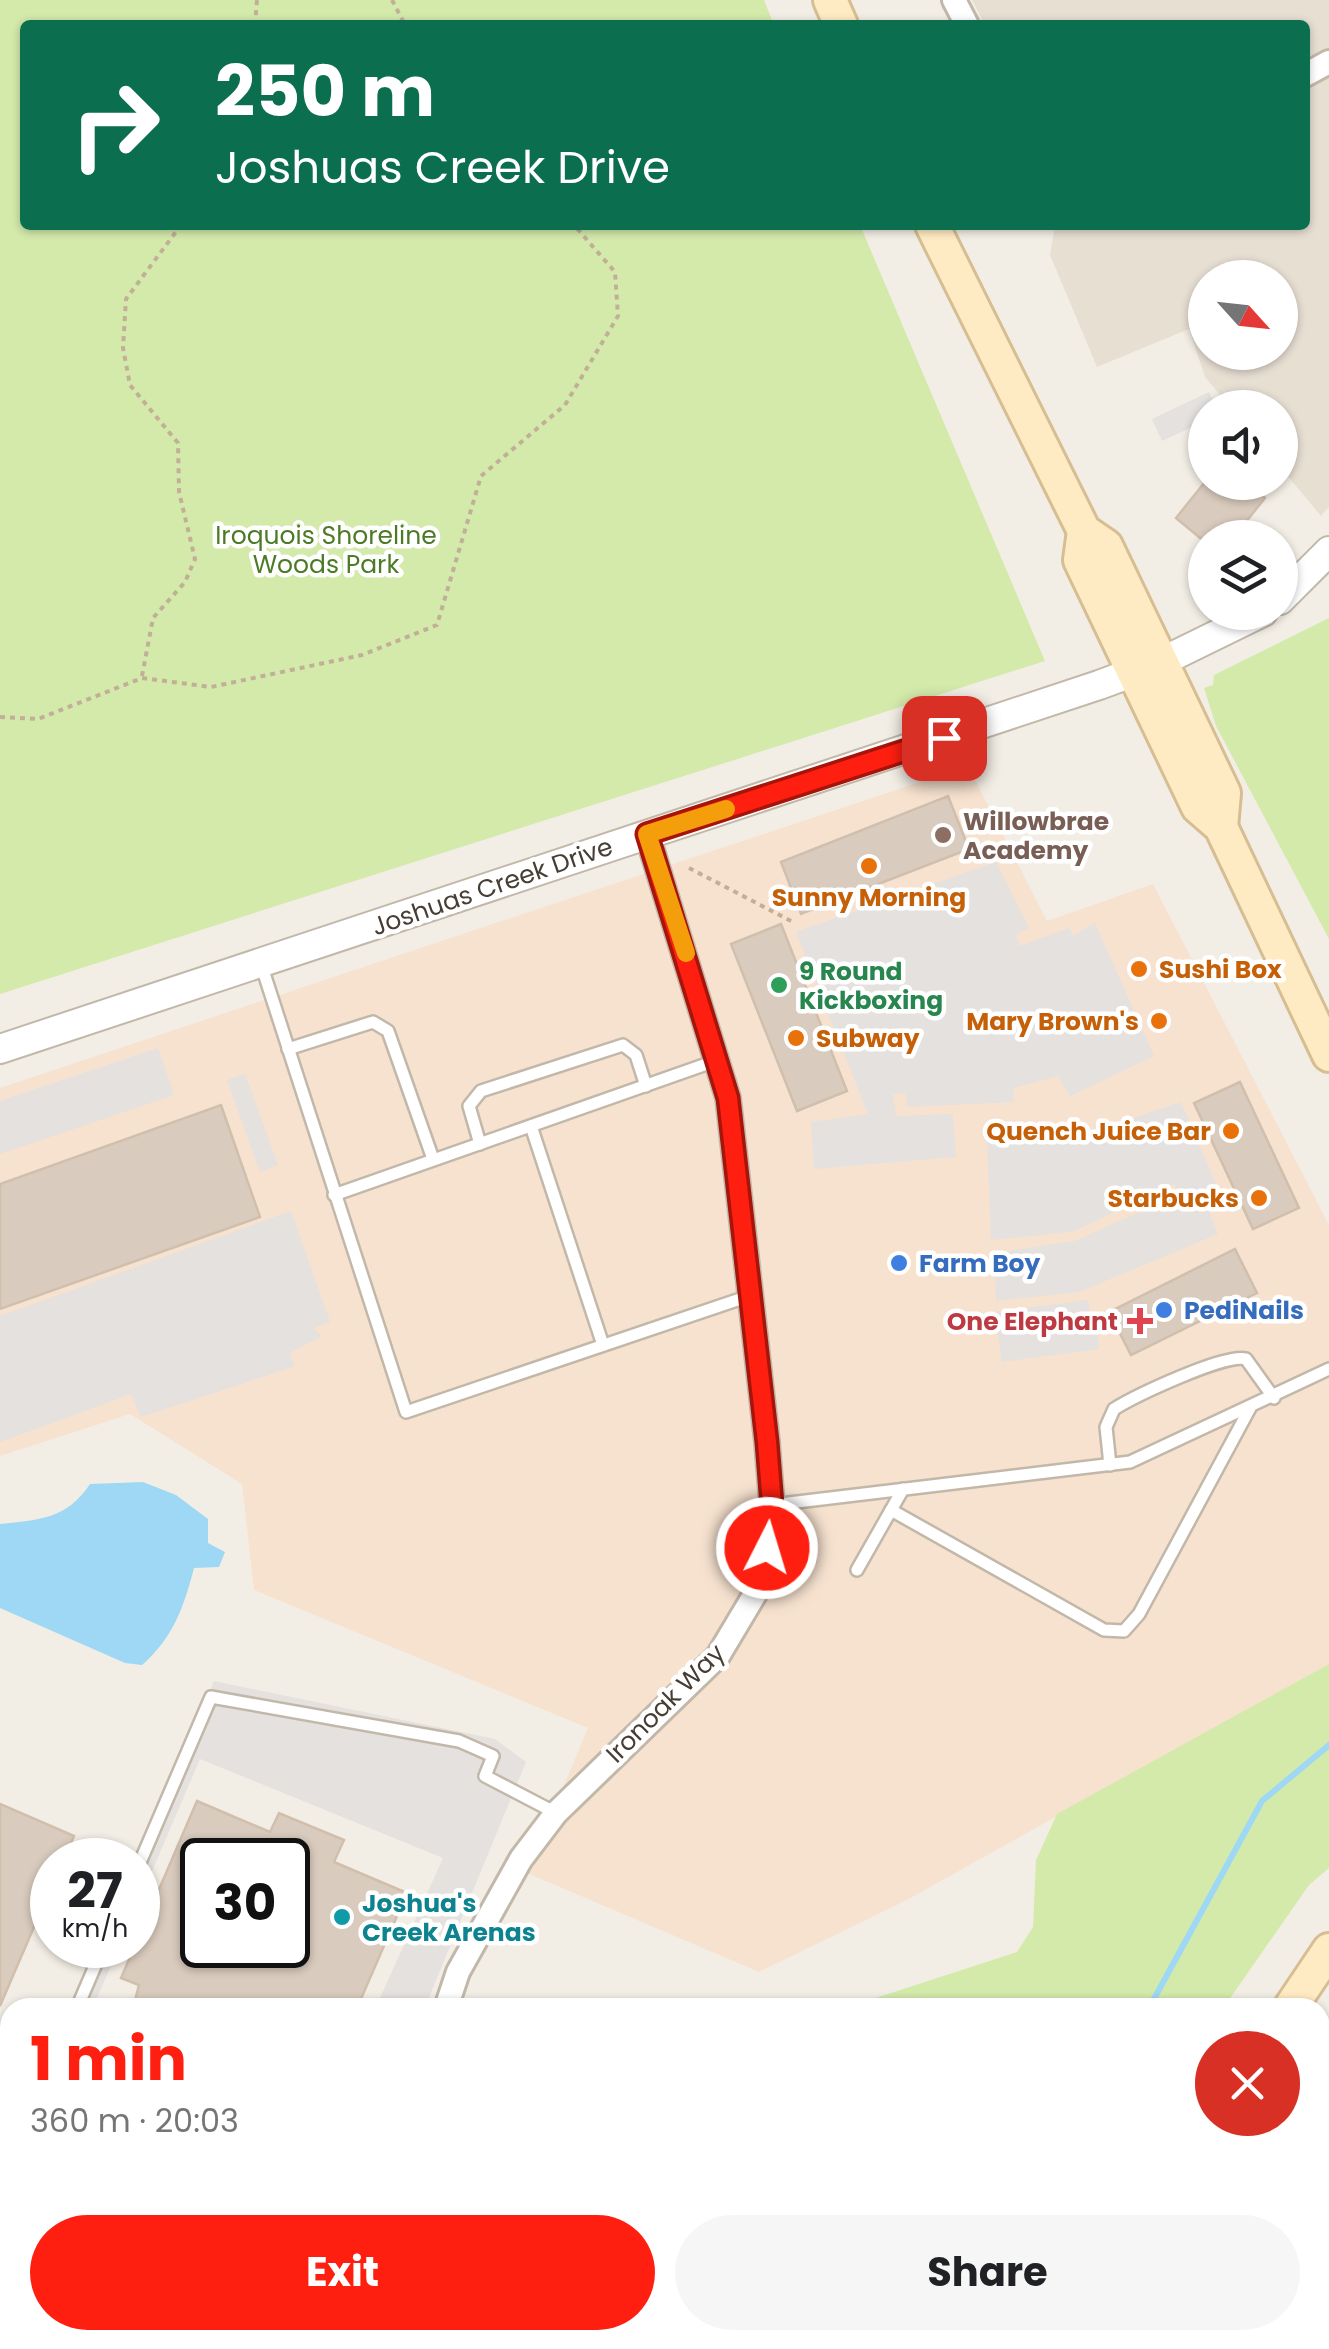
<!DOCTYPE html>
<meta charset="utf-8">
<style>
body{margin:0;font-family:Poppins,sans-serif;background:#f6f6f6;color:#202124;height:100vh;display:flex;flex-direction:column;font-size:38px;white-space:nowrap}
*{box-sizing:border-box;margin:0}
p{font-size:32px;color:#757577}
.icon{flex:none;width:55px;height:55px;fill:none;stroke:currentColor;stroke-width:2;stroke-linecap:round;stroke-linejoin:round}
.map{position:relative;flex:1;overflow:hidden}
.panel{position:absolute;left:0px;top:1998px;width:1330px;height:352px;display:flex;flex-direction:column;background:#fff;border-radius:30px 30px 0 0;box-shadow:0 2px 8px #0004}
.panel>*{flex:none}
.top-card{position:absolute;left:20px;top:20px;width:1290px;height:210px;border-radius:10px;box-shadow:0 2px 8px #0004;background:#0b6e4f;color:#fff;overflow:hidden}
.needle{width:65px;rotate:117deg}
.controls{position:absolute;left:1188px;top:260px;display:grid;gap:20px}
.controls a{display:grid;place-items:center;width:110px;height:110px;border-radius:50%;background:#fff;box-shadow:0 2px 8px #0004;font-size:50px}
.speed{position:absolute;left:30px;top:1838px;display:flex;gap:20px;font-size:50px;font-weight:700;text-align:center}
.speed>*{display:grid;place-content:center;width:130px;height:130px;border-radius:50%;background:#fff;box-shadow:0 2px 8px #0004;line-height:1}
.speed small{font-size:25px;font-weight:400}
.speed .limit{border:5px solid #111;border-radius:15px;background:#fff;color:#111}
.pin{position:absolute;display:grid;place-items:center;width:85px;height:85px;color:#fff;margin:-42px;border-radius:20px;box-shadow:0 5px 15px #0006}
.me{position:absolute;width:110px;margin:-55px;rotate:5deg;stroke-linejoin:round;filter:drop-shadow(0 0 8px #0008)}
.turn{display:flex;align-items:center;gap:35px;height:210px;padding:0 30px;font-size:45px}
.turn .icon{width:130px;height:130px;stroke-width:2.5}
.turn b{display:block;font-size:70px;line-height:85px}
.round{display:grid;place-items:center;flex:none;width:105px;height:105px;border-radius:52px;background:#f6f6f6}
.headline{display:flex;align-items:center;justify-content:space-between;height:170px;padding:0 30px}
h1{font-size:60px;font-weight:700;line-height:75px;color:#ff1f10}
.action{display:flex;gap:20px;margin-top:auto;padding:20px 30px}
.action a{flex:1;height:115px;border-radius:60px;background:#ff1f10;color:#fff;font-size:40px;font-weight:700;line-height:115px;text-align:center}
.action a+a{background:#f6f6f6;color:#202124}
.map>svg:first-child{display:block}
.residential{fill:#e8dfd3;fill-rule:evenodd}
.commercial{fill:#f7e2cf}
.green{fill:#d3eaab}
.parking{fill:#e4e1de}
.water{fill:#9ed8f4}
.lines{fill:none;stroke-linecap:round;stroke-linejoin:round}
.stream{stroke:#9ed8f4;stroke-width:6}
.building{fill:#d9cbbd;stroke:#d1bfad;stroke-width:2.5;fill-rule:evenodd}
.service-casing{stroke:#c2b8aa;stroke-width:16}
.minor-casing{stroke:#c2b8aa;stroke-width:28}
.tertiary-casing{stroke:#c2b8aa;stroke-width:32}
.secondary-casing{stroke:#d6be92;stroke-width:38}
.motorway-casing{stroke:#e5912e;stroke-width:48}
.path{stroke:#c2af98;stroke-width:4;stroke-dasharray:5 5;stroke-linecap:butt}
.service{stroke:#fff;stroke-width:11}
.minor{stroke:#fff;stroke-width:22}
.tertiary{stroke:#fff;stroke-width:28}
.secondary{stroke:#ffebc3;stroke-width:32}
.motorway{stroke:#ffbe64;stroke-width:42}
.route-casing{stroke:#a6140a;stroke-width:25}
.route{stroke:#ff1f10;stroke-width:18}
.slow{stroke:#f59e0b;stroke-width:18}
.education-dot{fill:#8d6e63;stroke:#fff;stroke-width:4}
.food-dot{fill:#e8710a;stroke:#fff;stroke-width:4}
.leisure-dot{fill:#2e9e5b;stroke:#fff;stroke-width:4}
.shop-dot{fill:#3f7fe0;stroke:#fff;stroke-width:4}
.health-dot{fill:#e0444e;stroke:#fff;stroke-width:4}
.culture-dot{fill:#0f9aa8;stroke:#fff;stroke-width:4}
.labels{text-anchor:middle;stroke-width:9;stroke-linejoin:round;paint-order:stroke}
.park-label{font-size:25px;fill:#4d7b25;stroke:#fff}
.education-label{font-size:25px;font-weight:bold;fill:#785e54;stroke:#fff;text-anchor:start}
.street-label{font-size:25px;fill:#463e34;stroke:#fff}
.food-label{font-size:25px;font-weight:bold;fill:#c56008;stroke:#fff;text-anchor:end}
.leisure-label{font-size:25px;font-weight:bold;fill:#27864d;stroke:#fff;text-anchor:start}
.shop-label{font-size:25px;font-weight:bold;fill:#366cbe;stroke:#fff;text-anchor:start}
.health-label{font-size:25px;font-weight:bold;fill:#be3a42;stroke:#fff;text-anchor:end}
.culture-label{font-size:25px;font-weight:bold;fill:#0d838f;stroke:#fff;text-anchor:start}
</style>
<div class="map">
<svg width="1329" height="2349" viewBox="0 0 1329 2349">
<rect width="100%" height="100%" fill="#f3eee5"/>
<g class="residential">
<path d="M972,0H1329V507L1321,516L1280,467V408L1230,407L1205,377L1189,329L1097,367L1050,255L1055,225H1305V25H985ZM1205,278H1280V352H1205Z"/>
<path d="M1329,2140V2257L1320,2243V2163Z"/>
</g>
<path class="commercial" d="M968,766L1047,921L1153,884L1329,1225V1664L907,1900L759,1972L527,1873L588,1728L254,1590L242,1484L130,1414L0,1456V1088Z"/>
<g class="green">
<path d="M0,0H764L774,25H25V225H860L1045,661L0,994Z"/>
<path d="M1329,618V939L1216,726L1204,688L1213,685L1214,675Z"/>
<path d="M1329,1664V1868L1309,1885L1224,2007H848L1017,1952L1033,1927L1036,1860L1057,1814Z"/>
<path d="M692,2340H1021L1016,2349H689Z"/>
</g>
<g class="parking">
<path d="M1209,392L1216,407L1205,408V421L1162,441L1152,419Z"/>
<path d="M996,862L1029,928L1016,935L1020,946L1069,928L1073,936L1095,923L1154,1056L1070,1096L1058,1076L1013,1088L1014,1102L908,1107L905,1093L893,1094L896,1116L953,1114L956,1157L814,1169L811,1122L868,1114L796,932Z"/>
<path d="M158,1048L174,1095L0,1154V1101Z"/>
<path d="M245,1074L278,1165L260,1172L227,1080Z"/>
<path d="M1181,1102L1224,1203L1209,1212L1218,1234L1079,1292L996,1301L994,1253L1075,1241L1164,1201L1168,1212L1182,1204L1175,1184L1072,1232L991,1240L987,1140L1047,1135L1073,1125L1081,1136Z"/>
<path d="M291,1211L330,1322L313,1328L322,1336L290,1353L295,1366L141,1417L131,1394L0,1442V1316Z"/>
<path d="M1088,1300L1090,1314L1096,1318L1099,1349L1002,1362L995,1312Z"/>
<path d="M214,1681L495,1739L526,1762L425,2007H376L443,1858L200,1759L138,1904L136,1860Z"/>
<path d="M99,1945H120L93,2007L71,2008Z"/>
<path d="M128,2340H203L224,2349H124Z"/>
</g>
<path class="water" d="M143,1482L176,1495L208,1519V1543L225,1552L219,1567L194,1568C184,1607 173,1638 142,1665L125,1663L0,1608V1524C39,1520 67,1519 90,1484Z"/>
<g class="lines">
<g class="stream">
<path d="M1149,2008L1262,1801L1329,1745"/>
<path d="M801,2349L805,2340"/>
</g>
</g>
<g class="building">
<path d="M1205,482H1246L1265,498L1233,538H1205V542L1176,518Z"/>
<path d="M948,796L969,849L801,914L781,862Z"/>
<path d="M781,924L847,1091L797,1111L731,944Z"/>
<path d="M1240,1082L1299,1208L1253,1229L1194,1103Z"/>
<path d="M221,1105L260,1217L0,1309V1184Z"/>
<path d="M1235,1249L1257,1293L1131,1355L1109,1312Z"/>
<path d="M197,1801L270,1832L279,1813L344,1840L334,1862L407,1893L357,2008H133L139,1985L121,1978ZM202,1860H288V1945H202Z"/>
<path d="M0,1804L74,1836L64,1860H52V1885L0,2006Z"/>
<path d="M209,2340H394L398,2349H230Z"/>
</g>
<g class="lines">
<defs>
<g id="service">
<path d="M261,964L406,1412L752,1295"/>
<path d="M288,1049L373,1022L388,1031L433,1159"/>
<path d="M531,1126L603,1345"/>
<path d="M480,1144L469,1106L481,1091L623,1045L636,1055L646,1086"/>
<path d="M334,1195L718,1060"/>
<path d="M1110,1465L1106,1427L1114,1409C1135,1396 1225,1353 1246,1359L1274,1398"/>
<path d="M772,1505L1130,1462L1329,1369"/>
<path d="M891,1510L1104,1630L1124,1631L1139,1614L1250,1408"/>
<path d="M857,1570L903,1489"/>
<path d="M138,1867L211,1697L459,1741L493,1756L485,1776L556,1813"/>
<path d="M77,2008L104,1945"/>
<path d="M9,2241L6,2218L10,2191"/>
<path d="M152,2340L175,2349"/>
<path d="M425,2340L429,2349"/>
<path d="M575,2349L580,2340"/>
</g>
<g id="minor">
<path d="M954,0L967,25"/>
<path d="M1305,75L1329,62"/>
<path d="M446,2008L458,1972L521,1859L556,1813L718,1656L755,1594L767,1548L772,1505L767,1442L728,1098L647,834"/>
</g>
<g id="tertiary">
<path d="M1280,600L1329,551"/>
<path d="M0,1049L1099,685L1161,662L1263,612"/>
<path d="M0,2241H10"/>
</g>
<g id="secondary">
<path d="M830,0L841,25"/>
<path d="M932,225L1084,531L1106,546L1224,793L1221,827"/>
<path d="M1084,531L1080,560L1198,807L1221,827L1329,1055"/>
<path d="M1290,2008L1329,1950"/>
<path d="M1320,2064L1329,2048"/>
<path d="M1151,2349L1157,2340"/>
</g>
<g id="motorway">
<path d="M1292,2340L1304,2349"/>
<path d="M1101,2349L1104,2345"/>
</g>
</defs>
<use href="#service" class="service-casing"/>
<use href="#minor" class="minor-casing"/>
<use href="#tertiary" class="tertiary-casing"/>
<use href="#secondary" class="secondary-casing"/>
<use href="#motorway" class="motorway-casing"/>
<g class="path">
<path d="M392,0L405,25"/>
<path d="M255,25L257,0"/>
<path d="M142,676L153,618L185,582L195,559L179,492L178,443L130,385L123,348L126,299L181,225"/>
<path d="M0,717L38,719L142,678L211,687L362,655L437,625L481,476L565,405L618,316L615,272L574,225"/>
<path d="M689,868L793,922"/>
<path d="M1320,2121L1329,2106"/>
<path d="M1192,2349L1197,2340"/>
</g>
<use href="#service" class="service"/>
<use href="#minor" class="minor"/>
<use href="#tertiary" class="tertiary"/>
<use href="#secondary" class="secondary"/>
<use href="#motorway" class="motorway"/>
</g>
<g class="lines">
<defs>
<path id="route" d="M767,1548L772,1505L767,1442L728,1098L647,834L944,738"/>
</defs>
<use href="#route" class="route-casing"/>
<use href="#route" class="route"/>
<path class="slow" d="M686,953L647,834L726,809"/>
</g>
<circle class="education-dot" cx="943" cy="835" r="10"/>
<g class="food-dot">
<circle cx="869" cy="866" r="10"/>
<circle cx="1139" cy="969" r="10"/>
<circle cx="1159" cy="1021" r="10"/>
<circle cx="796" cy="1038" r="10"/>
<circle cx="1231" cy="1131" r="10"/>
<circle cx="1259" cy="1198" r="10"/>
</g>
<circle class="leisure-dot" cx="779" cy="985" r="10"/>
<g class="shop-dot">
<circle cx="899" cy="1263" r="10"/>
<circle cx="1164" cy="1310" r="10"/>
</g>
<path class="health-dot" d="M1135 1306h10v10h10v10h-10v10h-10v-10h-10v-10h10z"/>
<circle class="culture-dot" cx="342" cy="1917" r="10"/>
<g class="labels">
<g class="park-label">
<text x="326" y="544">Iroquois Shoreline<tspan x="326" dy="29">Woods Park</tspan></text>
</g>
<g class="education-label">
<text x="963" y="830">Willowbrae<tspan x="963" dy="29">Academy</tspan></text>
</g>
<g class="street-label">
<text transform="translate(492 886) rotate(-19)" y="9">Joshuas Creek Drive</text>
<text transform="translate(665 1703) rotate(-45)" y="9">Ironoak Way</text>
</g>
<g class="food-label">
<text x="869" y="906" text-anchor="middle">Sunny Morning</text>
<text x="1159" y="978" text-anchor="start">Sushi Box</text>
<text x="1139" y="1030">Mary Brown's</text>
<text x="816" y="1047" text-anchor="start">Subway</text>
<text x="1211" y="1140">Quench Juice Bar</text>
<text x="1239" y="1207">Starbucks</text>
</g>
<g class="leisure-label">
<text x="799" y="980">9 Round<tspan x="799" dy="29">Kickboxing</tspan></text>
</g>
<g class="shop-label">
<text x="919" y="1272">Farm Boy</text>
<text x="1184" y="1319">PediNails</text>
</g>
<g class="health-label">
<text x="1118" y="1330">One Elephant</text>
</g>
<g class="culture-label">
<text x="362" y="1912">Joshua's<tspan x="362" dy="29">Creek Arenas</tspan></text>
</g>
</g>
</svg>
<div class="controls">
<a><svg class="needle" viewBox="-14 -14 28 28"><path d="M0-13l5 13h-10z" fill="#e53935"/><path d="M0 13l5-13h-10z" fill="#757577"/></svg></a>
<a><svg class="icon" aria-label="sound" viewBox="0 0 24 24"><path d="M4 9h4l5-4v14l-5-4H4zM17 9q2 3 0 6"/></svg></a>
<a><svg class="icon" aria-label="layers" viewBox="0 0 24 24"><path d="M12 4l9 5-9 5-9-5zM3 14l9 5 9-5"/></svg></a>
</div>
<div class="speed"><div>27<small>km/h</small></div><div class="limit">30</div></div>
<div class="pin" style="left:944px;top:738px;background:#d93025"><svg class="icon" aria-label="arrive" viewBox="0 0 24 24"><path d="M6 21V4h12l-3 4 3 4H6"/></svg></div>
<svg class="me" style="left:767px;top:1548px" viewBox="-20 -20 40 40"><circle r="17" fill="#ff1f10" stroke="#fff" stroke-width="3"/><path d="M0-11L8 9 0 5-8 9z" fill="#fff"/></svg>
<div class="top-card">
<div class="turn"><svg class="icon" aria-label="right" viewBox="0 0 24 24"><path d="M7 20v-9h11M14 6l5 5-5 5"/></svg><div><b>250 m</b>Joshuas Creek Drive</div></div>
</div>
<section class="panel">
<div class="headline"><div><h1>1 min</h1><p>360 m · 20:03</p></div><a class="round" style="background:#d93025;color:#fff"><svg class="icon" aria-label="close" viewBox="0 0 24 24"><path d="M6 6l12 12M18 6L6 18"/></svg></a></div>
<div class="action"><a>Exit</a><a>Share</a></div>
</section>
</div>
